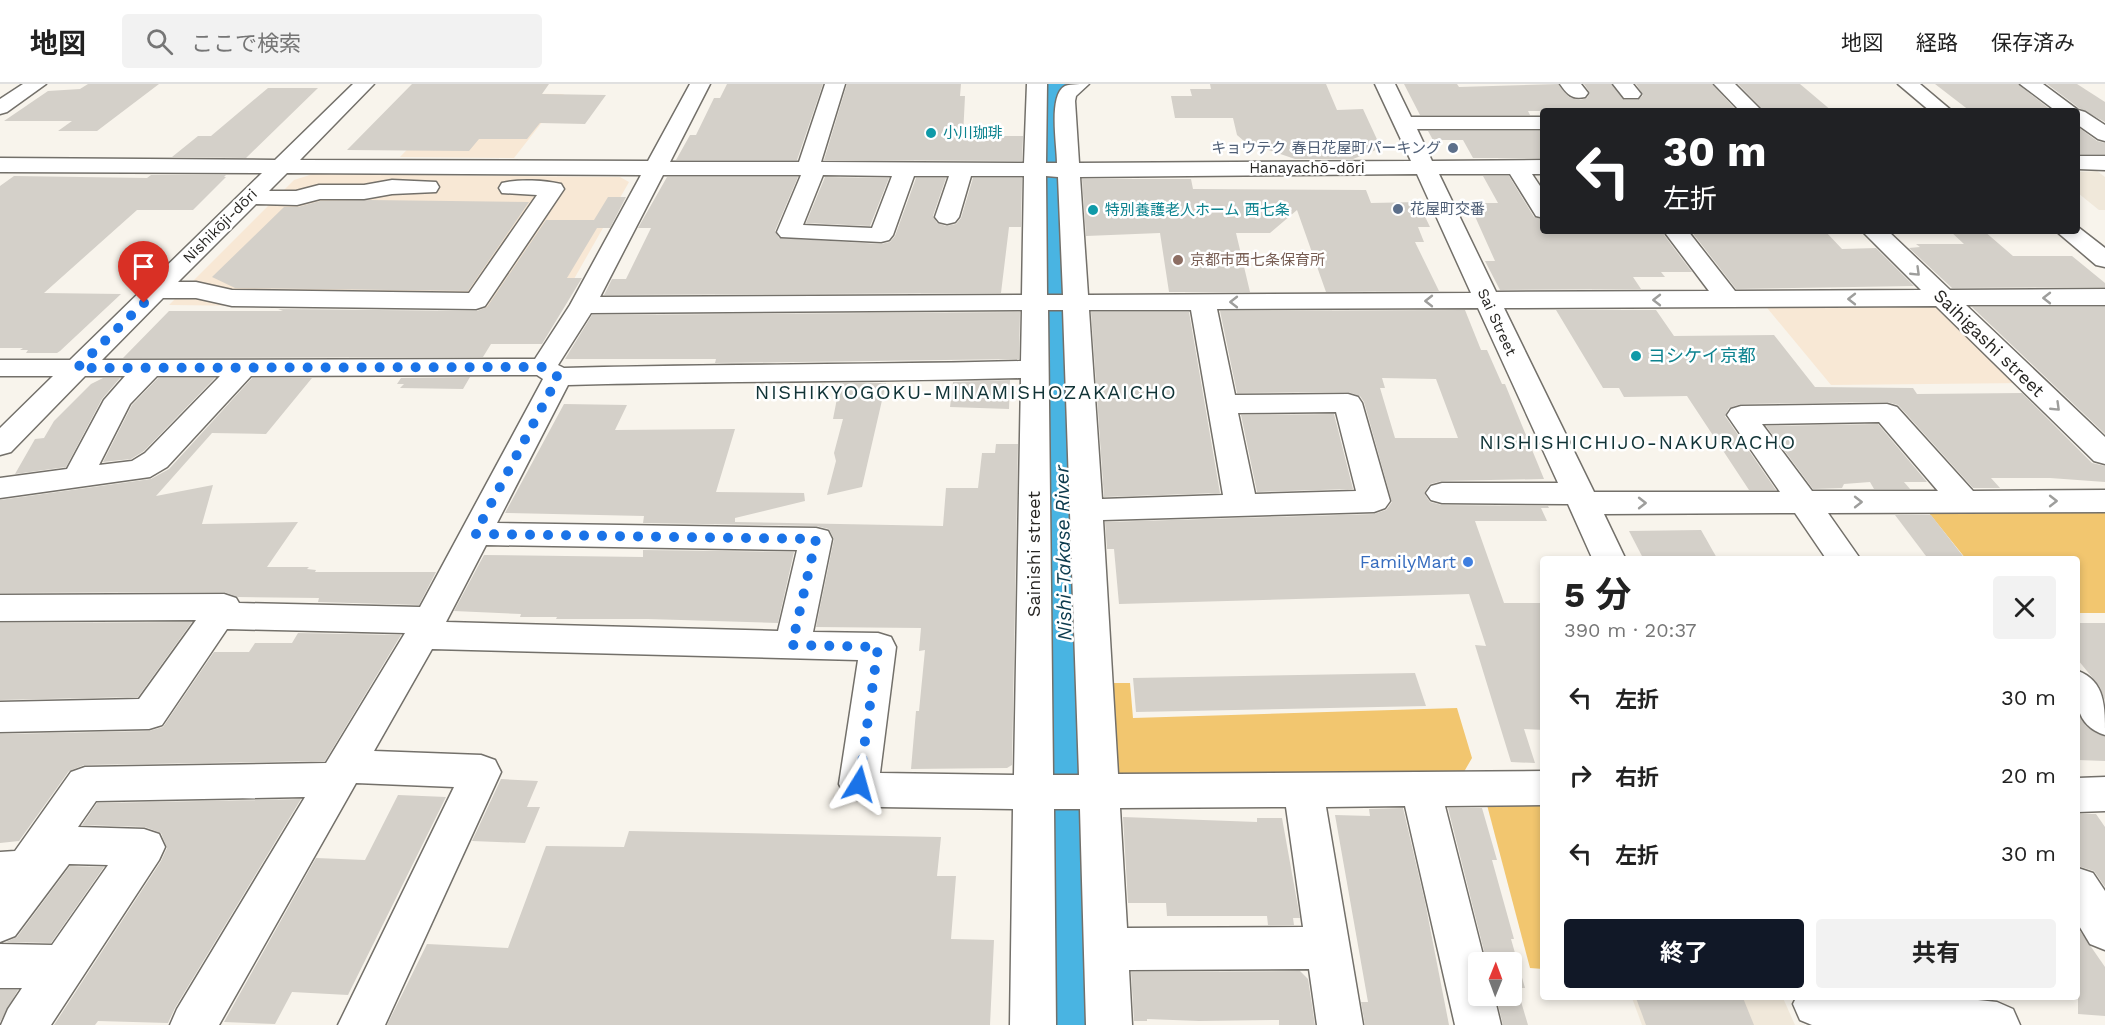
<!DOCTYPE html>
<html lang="ja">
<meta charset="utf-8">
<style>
body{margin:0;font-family:"Work Sans","Noto Sans JP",sans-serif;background:#f2f2f2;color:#222;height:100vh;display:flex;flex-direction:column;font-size:22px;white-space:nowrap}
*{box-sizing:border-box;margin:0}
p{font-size:20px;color:#767676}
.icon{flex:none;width:33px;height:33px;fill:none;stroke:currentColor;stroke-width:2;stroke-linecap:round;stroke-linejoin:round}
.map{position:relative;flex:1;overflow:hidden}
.panel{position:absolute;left:1540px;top:472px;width:540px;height:444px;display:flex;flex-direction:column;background:#fff;border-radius:6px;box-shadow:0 3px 9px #0003}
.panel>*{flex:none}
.banner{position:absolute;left:1540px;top:24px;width:540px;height:126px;border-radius:6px;box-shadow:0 3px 9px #0003;background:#202124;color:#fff;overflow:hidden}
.needle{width:39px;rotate:1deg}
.fabs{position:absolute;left:1468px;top:868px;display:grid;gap:12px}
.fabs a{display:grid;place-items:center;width:54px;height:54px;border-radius:6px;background:#fff;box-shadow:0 3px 9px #0003;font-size:30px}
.pin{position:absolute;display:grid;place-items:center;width:51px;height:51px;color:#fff;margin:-62px -26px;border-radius:50% 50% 50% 0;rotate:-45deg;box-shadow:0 0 6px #0007}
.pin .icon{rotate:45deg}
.me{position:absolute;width:66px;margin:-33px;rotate:8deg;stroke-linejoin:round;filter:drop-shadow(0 0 4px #0008)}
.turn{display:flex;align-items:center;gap:21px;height:126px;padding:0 24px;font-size:27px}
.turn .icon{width:78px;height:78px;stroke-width:2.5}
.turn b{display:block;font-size:42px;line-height:51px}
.round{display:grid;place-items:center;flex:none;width:63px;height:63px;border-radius:6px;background:#f2f2f2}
.headline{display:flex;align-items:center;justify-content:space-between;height:102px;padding:0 24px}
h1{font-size:36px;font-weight:700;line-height:45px}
.cta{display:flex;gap:12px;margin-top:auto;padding:12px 24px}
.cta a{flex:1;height:69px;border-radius:6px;background:#111827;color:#fff;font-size:24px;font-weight:700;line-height:69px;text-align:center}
.cta a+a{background:#f2f2f2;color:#222}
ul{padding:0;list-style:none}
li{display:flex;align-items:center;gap:18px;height:78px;padding:0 24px}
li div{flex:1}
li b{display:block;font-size:22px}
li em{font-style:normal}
header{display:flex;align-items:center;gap:36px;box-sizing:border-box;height:84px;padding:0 30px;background:#fff;border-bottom:2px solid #e0e0e0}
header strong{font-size:28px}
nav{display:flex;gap:33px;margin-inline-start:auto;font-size:21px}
.search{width:420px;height:54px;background:#f2f2f2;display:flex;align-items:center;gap:15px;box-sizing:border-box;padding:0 21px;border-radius:6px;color:#767676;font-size:22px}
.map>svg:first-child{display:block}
.built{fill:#f0e8da}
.industrial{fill:#f8e8d5}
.green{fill:#f2c66f}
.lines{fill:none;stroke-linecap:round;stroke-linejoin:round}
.river{fill:#49b4e2;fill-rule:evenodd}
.building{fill:#d4d0c9;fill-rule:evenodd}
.minor-casing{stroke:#73706a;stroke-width:3}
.major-casing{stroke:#73706a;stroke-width:3}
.minor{fill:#fff;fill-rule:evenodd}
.major{fill:#fff;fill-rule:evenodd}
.oneway{stroke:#9e9e9c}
.route{stroke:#1a73e8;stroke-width:10;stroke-dasharray:0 18}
.culture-dot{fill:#0f9aa8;stroke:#fff;stroke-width:2}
.service-dot{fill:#5c6f8a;stroke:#fff;stroke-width:2}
.education-dot{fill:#8d6e63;stroke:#fff;stroke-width:2}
.shop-dot{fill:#3f7fe0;stroke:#fff;stroke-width:2}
.labels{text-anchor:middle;stroke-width:5;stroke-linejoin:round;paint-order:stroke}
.far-culture-label{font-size:15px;fill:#0d838f;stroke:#fff;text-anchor:start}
.far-service-label{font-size:15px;fill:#4e5e75;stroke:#fff;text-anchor:end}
.far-street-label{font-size:15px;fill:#282724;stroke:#fff}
.far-education-label{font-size:15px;fill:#785e54;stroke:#fff;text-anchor:start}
.street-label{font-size:18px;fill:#282724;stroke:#fff}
.culture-label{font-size:18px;fill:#0d838f;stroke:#fff;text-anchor:start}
.shop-label{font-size:18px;fill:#366cbe;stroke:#fff;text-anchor:end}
.neighbourhood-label{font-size:20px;letter-spacing:1.5px;fill:#103336;stroke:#fff}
.water-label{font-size:20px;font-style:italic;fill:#0b3a4d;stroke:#fff}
</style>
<header>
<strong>地図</strong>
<div class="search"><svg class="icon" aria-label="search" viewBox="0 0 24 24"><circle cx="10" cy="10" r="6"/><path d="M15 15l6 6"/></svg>ここで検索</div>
<nav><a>地図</a><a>経路</a><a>保存済み</a></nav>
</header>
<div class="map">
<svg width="2105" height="941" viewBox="0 0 2105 941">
<rect width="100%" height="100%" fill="#f8f4ec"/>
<g class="built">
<path d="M2097,87L2105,93V126H2099L2078,109V88Z"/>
<path d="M1632,914H1783L1795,941H1642Z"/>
</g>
<g class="industrial">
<path d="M461,9L564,10L514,74L400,73Z"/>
<path d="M313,90L620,93L629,98L557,225L169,221L294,96Z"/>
<path d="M1932,218L2026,299L1831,301L1763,219Z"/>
</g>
<g class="green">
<path d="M2105,425V529H2078V476L1966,475L1929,429Z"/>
<path d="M1106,599H1130L1133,634L1457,624L1472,674L1461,693L1114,694Z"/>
<path d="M1543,720V885L1530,884L1487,721Z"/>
</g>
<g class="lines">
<path class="river" d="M1047,0H1078L1070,11L1068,20L1111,941H1037L1036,20L1039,10Z"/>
</g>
<g class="building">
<path d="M88,0H159L97,47H58L72,37H4L48,7L80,5Z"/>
<path d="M412,0H549L542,10L606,11L585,40L540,39L527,55H479L469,67L347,66Z"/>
<path d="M727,0H823L797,76H676L690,51H696L714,14H720Z"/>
<path d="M847,0H961L960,12H965L963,52H1023L1022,77L824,76Z"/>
<path d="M1210,0H1326L1337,26L1363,25L1381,64L1353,75H1295L1245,58L1237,51L1233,34H1175L1171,12H1192L1190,5H1211Z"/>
<path d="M1404,0H1457L1459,3L1558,0L1569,13L1580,16L1587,14L1590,9L1584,0H1611L1624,16H1638L1643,11L1636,0H1712L1737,27H1528L1530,31H1420Z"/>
<path d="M1738,0H1800L1832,27H1764Z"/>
<path d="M1935,0H2018L2052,27H1970Z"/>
<path d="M2047,0H2077L2105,18V38L2079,24Z"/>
<path d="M268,4H318L246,74L172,73L198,52H211Z"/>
<path d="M2078,43L2097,57L2105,59V70H2078Z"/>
<path d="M1428,47H1542L1544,74H1473L1463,56H1433Z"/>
<path d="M151,91H226L224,93H226L193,126H137L44,209L121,210L60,267L57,269H26L28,266H20L23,264H0V102L14,92L147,94Z"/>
<path d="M1483,92H1509L1534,133L1544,136V147H1665L1664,151L1692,188H1661L1665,193H1633L1641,205L1500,206L1485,177H1495L1469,119H1498Z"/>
<path d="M667,93H798L775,147L779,154L881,160L890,158L895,152L916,94H946L933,132L937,139L946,142L956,140L961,134L973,94H1022L1021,143H1009L1001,209L604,211L612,195H626L651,144H638Z"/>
<path d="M825,93L889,94L870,142L806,139Z"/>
<path d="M1082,95H1191L1193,105L1366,106L1371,119L1418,118L1430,143H1418L1424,158H1415L1439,207L1326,208L1297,126L1270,149H1236L1250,208H1169L1160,149L1086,152Z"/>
<path d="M608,113H626L610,144H597L567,194H582L542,260H491L483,273L123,274L169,227H283L278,225L477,227L487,223L546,136H594Z"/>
<path d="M370,116L529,118L468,207L235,204L212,193L284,123H298L320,117Z"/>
<path d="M1691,147H1825L1842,165L1876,164L1914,202L1736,205Z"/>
<path d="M1950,147H1984L2013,172H2072L2105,199V203L1952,204L1909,164L1920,163L1916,160H1964Z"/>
<path d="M1972,223H2105V350L2062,309Z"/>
<path d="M1465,226L1481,266H1487L1502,300H1505L1544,395L1442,397L1430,400L1424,409L1430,418L1442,421L1548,422L1549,424H1541L1547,437H1475L1504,519H1544V646L1524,645L1535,679L1511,678L1475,561L1486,562L1469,510L1119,520L1114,465H1107L1105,438L1374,430L1386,426L1392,418L1364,318L1360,312L1348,308L1237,309L1220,227ZM1382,294L1436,295L1458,354H1395L1380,304H1385Z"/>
<path d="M1556,226H1656L1674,252L1774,251L1815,303L1913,304L1917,310L2022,309L2092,379L2105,382V398L2050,394H1991L2000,404H1973L1898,321L1887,318L1741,320L1729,324L1725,332L1776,406H1749L1687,312L1624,313L1619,304H1603Z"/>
<path d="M1020,228L1019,275L715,279L716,275H565L592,231Z"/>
<path d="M1091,228H1189L1220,409L1104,413Z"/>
<path d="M470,293L463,305L400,304L404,300H397L401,294Z"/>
<path d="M103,294H120L102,315L66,383L15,390L35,355L44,354L54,337L91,300Z"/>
<path d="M158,294H215L144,367L131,375L103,378L132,321Z"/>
<path d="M252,294H312L266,350L212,349L156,412L213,401L202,440L298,438L267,483H309L307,485L316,486L315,488H436L419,521L318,518L319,514L238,513L224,508L0,509V416L151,395L169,385Z"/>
<path d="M1010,296L1009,325L950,323L953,298Z"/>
<path d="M840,299H886L862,403L827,411L836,377L834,369L843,335H833Z"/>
<path d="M564,320L627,321L615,346L735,345L716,408L804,409L805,417L735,434V438L943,442L946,404H978L982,369H995L996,360H1018L1012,681L1007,684L911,685L916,627H919L925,566L919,567L921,544L816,543L834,455L829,445L816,442L643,439L644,432L505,429Z"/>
<path d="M1334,330L1353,405L1257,408L1241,331Z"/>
<path d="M1878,340L1927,398H1904L1910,405H1874L1870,398L1844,400L1842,404L1813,405L1766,342Z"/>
<path d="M1895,431H1931L1966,476H1929Z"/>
<path d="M1701,446L1718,476H1644L1629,447Z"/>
<path d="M643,466L794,468L778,539L648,535H556L557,533H520L521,530L454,527L484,471L643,473Z"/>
<path d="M192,538L138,613L0,616V539Z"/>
<path d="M2078,539H2105V617L2100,603L2078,576Z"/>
<path d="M298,549L401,551L325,677L84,681L69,687L19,757L0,759V650L149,647L163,643L214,568H249L255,559H292Z"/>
<path d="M1415,589L1426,622L1136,628L1133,594Z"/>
<path d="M2078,629L2086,642L2105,653V677L2078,676Z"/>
<path d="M501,695L538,697L527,723H540L525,759L472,757Z"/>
<path d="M398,711L446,713L348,911L292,908L275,940L224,938L316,774L365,776Z"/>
<path d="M301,715L175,924L168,939L98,937L95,941H54L161,777L167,764L161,749L145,743L82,741L97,719Z"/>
<path d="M1403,724L1425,818L1449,941H1365L1361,918H1368L1335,731L1370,732L1369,725Z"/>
<path d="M1448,724H1482L1497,776H1492L1514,855H1511L1525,904H1517L1528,941H1503L1496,912H1512V879H1487Z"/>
<path d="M2078,730H2096L2105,743V803L2094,787L2078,782Z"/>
<path d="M1123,733L1257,738V734H1282L1300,834H1293L1294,841H1268L1267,832H1167L1166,819H1128Z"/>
<path d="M629,747L941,753L937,792H956L951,855L994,856L990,941H387L427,860L508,864L546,762L624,763Z"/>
<path d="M70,782L104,783L51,859L6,858L17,853Z"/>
<path d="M2078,844L2105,883V932L2078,930Z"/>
<path d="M1300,887L1308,895L1315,941H1279V936L1199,937L1147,935V937H1134L1131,888Z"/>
<path d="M0,906H18L0,938Z"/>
<path d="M1636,914H1743L1754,941H1646Z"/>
</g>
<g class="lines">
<defs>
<g id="minor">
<path d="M23,0H46L7,28L0,30V15Z"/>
<path d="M353,0H374L300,76L648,77L690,0H710L670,78H799L825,0H845L821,78L1024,79L1027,0H1047L1046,79H1057C1057,61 1048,11 1065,2C1071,0 1082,0 1089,0L1076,12L1075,17L1079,79L1411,77L1375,0H1395L1411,33H1544V45H1417L1432,77L1544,76V90H1532L1544,108V134L1536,132L1510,90H1439L1496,208L1709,207L1666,150L1668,147H1688L1735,207L1921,206L1862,147H1888L1950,206L2105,205V221H1966L2105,353V380L2094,377L1936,222L1504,224L1594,408H1780L1727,331L1731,325L1741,322L1887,320L1897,323L1973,407L2105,406V428L1828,429L1861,476H1827L1795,429L1604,430L1626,476H1593L1568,420L1442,419L1431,416L1426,409L1431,402L1442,399H1558L1478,224L1217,225L1235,311L1348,310L1358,313L1362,319L1390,417L1385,424L1374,428L1103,436L1118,690L1544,687V721L1445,722L1485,879H1479V912H1494L1501,941H1455L1405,722L1326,723L1363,941H1317L1309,885L1129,886L1132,941H1086L1080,725H1054L1056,941H1010L1013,725L880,723L845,712L839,700L858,576L432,565L374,667L481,671L495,676L501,688L385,941H338L454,703L356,699L219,941H170L177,925L305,713L96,717L78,743L144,745L159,750L165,763L159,776L51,941H1L8,925L22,904H0V860L52,861L108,781L69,780L15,852L0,858V768L15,767L71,688L85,683L326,679L405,549L227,545L162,641L149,645L0,648V618L139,615L196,536L0,537V511L224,510L236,514L239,519L420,523L543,295L537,291L251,292L167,383L150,393L0,414V394L67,385L104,316L125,292H85L11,368L0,371V344L53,292H0V276H70L262,89L0,88V74L275,76ZM287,89L641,91L570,221L535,275L102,276L163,214H196L232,222L476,225L485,222L564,105L561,100C544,96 519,95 502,99L499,104L502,109L537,111L469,209L232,206L196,198H178L256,120L297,121L320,115H364L392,110L436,108L439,103L436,98L392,96L364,101H319L296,107H269ZM1417,90L1471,209L1088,211L1080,93ZM663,91H801L777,148L781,153L881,158L889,156L893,151L914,92H949L935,133L939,138L947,140L955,138L959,133L971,92H1024L1022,211L600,213ZM823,91L892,92L872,144L803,141ZM1046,92L1058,93L1063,211H1047ZM1022,226L1021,277C868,281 716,280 564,284L558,281L591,229ZM1048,226H1063L1079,691H1053ZM1089,226H1191L1223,411L1102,415ZM157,292H220L145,369L132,377L99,381L130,320ZM1021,294L1014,691L880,689L896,563L891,553L878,549L813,548L832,455L828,447L816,444L497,439L568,301C719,297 870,298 1021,294ZM1336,328L1356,407L1255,410L1238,329ZM1879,338L1938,407H1812L1762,340ZM486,461L797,466L778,547L446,538ZM1286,723L1303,843L1127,844L1120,724Z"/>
<path d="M1560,0H1581L1588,9L1585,13C1572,16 1567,10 1560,0Z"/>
<path d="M1613,0H1633L1641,10L1638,14H1624Z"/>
<path d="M1714,0H1735L1762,27H1740Z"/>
<path d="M2020,0H2043L2078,26L2085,28L2105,41V57L2098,55L2078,41V27H2056Z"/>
<path d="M2078,72H2105V86L2078,85Z"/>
<path d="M2078,587C2105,597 2105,622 2105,651C2074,641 2075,615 2078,587Z"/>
<path d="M2105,693V727L2078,728V694Z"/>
<path d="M2078,784L2093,789L2105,807V866L2090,860L2078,840Z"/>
<path d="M1796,914H1959L1997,918L2013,925L2020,941H1812L1800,936L1793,920Z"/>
</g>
<g id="major">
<path d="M1898,0H1920L1952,27H1930Z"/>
<path d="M2078,143L2105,164V183L2096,181L2056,147H2078Z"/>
</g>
</defs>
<use href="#minor" class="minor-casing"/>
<use href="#major" class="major-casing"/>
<use href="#minor" class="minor"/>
<use href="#major" class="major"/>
</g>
<defs><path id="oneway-chevron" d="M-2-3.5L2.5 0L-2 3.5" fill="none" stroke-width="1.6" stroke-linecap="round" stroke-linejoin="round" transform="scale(1.5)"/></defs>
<g class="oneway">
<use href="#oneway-chevron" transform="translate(1916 188) rotate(44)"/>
<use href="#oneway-chevron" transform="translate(2047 214) rotate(180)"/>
<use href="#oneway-chevron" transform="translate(1852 215) rotate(180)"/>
<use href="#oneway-chevron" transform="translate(1657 216) rotate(180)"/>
<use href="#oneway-chevron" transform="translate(1429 217) rotate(180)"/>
<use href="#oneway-chevron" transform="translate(1234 218) rotate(180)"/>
<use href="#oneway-chevron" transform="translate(2056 323) rotate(44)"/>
<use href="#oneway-chevron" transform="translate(2053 417)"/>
<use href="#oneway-chevron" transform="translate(1858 418)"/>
<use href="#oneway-chevron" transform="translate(1642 419)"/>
</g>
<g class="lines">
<path class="route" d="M144,219L77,284L543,283L558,293L475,450L816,455L792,561L878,563L859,700"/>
</g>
<g class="culture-dot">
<circle cx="931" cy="49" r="6"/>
<circle cx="1093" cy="126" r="6"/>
<circle cx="1636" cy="272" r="6"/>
</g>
<g class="service-dot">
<circle cx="1453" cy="64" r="6"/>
<circle cx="1398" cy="125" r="6"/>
</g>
<circle class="education-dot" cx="1178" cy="176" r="6"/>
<circle class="shop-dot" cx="1468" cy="478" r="6"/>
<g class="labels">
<g class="far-culture-label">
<text x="943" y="54">小川珈琲</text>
<text x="1105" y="131">特別養護老人ホーム 西七条</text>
</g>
<g class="far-service-label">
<text x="1441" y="69">キョウテク 春日花屋町パーキング</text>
<text x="1410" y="130" text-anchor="start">花屋町交番</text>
</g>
<g class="far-street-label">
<text x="1307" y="89">Hanayachō-dōri</text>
<text transform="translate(220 142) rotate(-45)" y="5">Nishikōji-dōri</text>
<text transform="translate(1497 238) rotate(65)" y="5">Sai Street</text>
</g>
<g class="far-education-label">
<text x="1190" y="181">京都市西七条保育所</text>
</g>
<g class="street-label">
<text transform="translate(1989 259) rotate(44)" y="6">Saihigashi street</text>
<text transform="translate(1034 470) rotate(-90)" y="6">Sainishi street</text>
</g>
<g class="culture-label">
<text x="1648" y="278">ヨシケイ京都</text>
</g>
<g class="shop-label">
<text x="1456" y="484">FamilyMart</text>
</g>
<g class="neighbourhood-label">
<text x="966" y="315">NISHIKYOGOKU-MINAMISHOZAKAICHO</text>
<text x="1638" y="365">NISHISHICHIJO-NAKURACHO</text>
</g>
<g class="water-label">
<text transform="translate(1063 469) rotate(-91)" y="7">Nishi-Takase River</text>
</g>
</g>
</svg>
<div class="fabs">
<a><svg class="needle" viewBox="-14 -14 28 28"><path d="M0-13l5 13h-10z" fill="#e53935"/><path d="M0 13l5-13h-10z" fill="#767676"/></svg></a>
</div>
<div class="pin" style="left:144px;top:219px;background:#d93025"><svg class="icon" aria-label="arrive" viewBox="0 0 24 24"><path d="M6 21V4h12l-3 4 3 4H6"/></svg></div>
<svg class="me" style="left:859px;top:700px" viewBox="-20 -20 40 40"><path d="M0-17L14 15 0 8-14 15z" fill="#1a73e8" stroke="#fff" stroke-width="4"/></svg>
<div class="banner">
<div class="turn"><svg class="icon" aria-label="left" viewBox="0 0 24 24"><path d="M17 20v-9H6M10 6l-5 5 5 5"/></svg><div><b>30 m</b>左折</div></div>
</div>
<section class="panel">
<div class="headline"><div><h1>5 分</h1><p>390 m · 20:37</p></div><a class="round"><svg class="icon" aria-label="close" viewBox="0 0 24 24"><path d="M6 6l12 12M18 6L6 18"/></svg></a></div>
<ul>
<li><svg class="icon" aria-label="left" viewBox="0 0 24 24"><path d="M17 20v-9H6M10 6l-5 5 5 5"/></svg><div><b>左折</b></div><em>30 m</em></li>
<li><svg class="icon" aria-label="right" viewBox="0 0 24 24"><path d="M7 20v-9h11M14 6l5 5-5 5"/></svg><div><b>右折</b></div><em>20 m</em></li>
<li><svg class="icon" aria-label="left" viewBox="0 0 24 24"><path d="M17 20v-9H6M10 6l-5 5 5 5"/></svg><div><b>左折</b></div><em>30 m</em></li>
</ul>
<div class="cta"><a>終了</a><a>共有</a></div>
</section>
</div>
